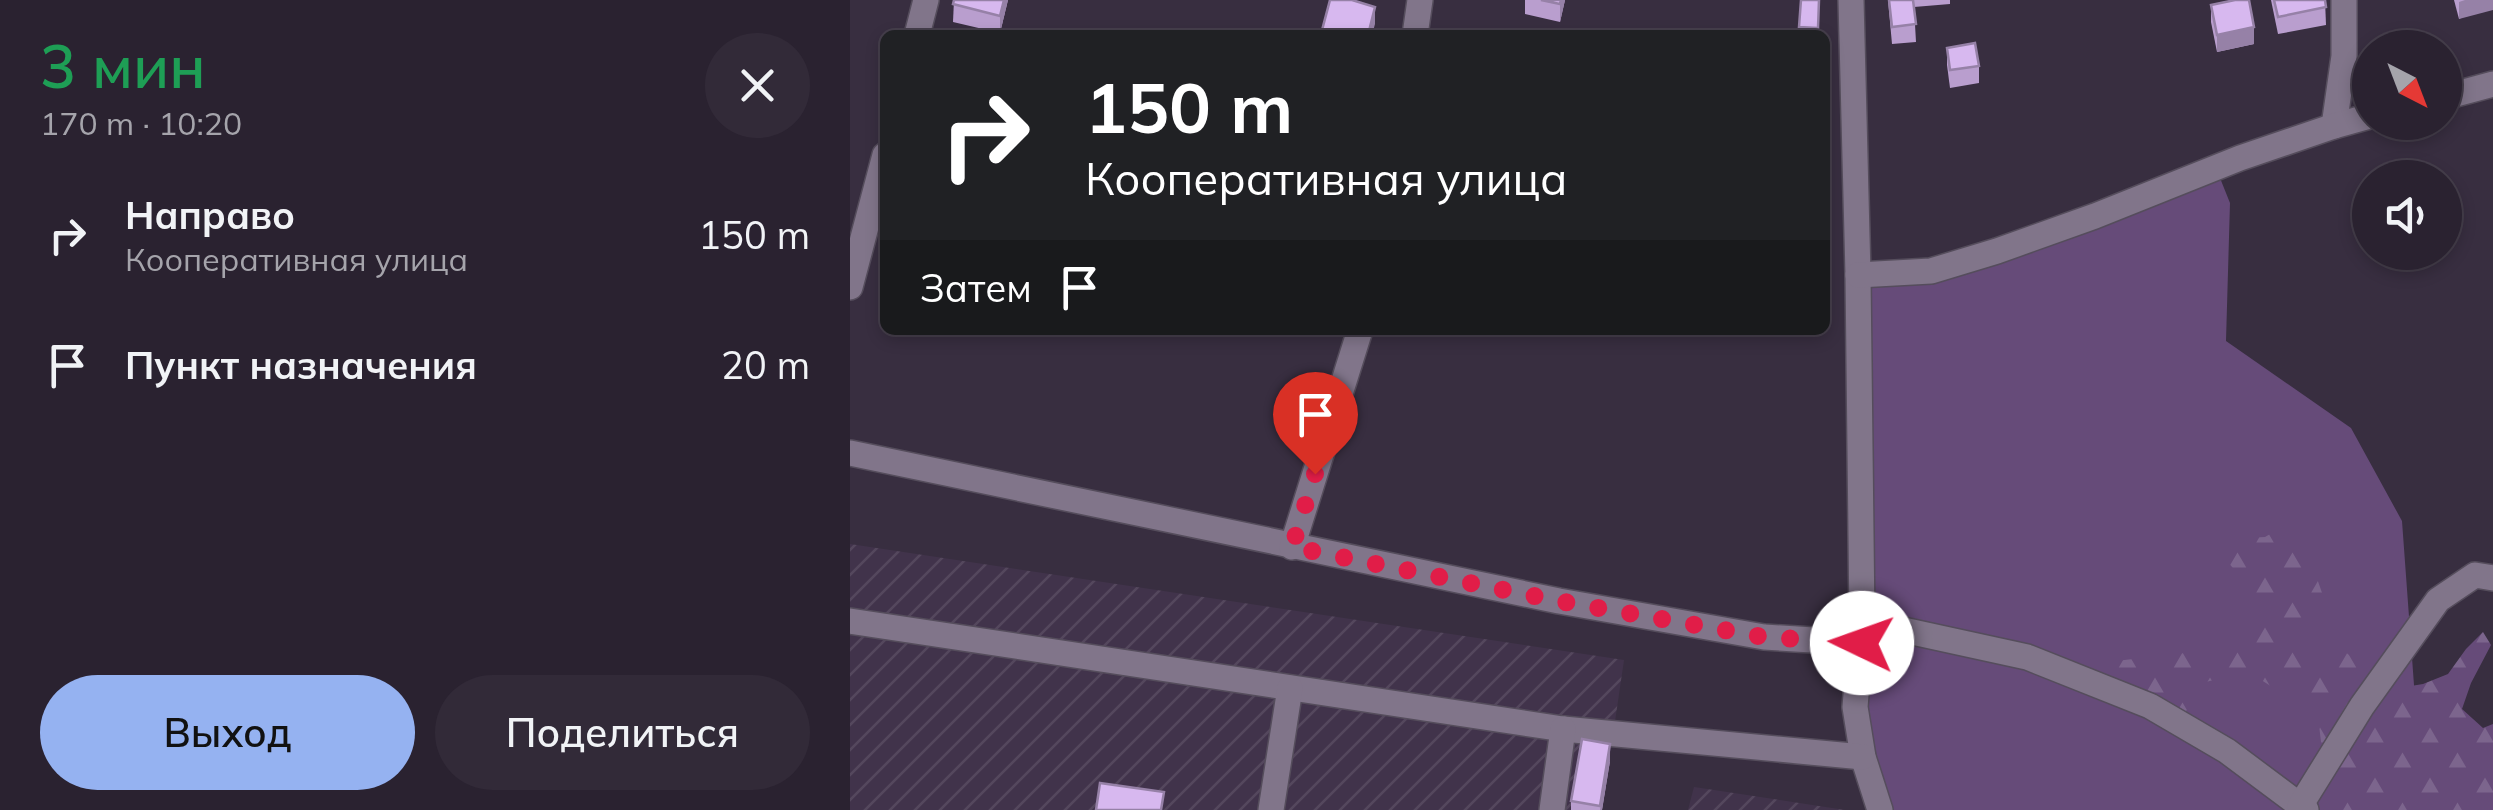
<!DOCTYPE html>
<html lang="ru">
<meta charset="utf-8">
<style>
body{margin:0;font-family:Mulish,sans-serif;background:#322a38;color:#f1f3f6;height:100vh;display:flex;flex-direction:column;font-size:38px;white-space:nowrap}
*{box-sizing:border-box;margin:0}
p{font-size:32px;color:#a5a4ab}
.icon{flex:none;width:55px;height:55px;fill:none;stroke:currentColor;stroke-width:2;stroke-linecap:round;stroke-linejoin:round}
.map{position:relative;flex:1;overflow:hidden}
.panel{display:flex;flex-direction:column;background:#2a2230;width:850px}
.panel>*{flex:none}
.top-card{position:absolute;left:30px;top:30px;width:950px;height:305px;border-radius:15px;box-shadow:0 5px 15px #0003,0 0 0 2px #463f4c;background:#202124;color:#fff;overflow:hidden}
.needle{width:65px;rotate:138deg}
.controls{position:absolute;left:1502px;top:30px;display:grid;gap:20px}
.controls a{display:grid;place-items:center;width:110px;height:110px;border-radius:50%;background:#2a2230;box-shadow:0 5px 15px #0003,0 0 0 2px #463f4c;font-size:50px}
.pin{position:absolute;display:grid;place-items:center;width:85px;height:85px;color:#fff;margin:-102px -42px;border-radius:50% 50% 50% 0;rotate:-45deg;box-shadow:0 0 10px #0007}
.pin .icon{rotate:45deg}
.me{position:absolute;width:110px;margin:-55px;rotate:273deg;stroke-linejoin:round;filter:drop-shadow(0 0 8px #0008)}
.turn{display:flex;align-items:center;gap:35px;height:210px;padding:0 40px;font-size:45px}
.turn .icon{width:130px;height:130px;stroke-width:2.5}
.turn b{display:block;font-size:70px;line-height:85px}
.then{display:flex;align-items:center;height:95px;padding:0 40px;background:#0003;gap:20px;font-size:38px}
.round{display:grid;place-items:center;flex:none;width:105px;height:105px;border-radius:52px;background:#322a38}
.head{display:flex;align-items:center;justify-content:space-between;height:170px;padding:0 40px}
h1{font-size:60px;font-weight:600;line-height:75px;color:#1e9e55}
.button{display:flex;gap:20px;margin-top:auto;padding:20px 40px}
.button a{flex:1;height:115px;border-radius:60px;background:#95b2f1;color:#111;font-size:40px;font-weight:600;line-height:115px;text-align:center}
.button a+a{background:#322a38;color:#f1f3f6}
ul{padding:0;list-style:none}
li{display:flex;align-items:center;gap:30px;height:130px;padding:0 40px}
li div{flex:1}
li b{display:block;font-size:38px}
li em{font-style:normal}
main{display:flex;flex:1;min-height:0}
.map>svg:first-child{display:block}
.industrial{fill:url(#industrial-furrows)}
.green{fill:#664b79}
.forest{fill:url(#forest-firs)}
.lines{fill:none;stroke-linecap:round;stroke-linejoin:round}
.minor-casing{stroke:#554d5c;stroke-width:28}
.minor{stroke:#81758a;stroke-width:25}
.wall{fill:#b99ece}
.shaded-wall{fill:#9681a7}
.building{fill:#d7b8ef;stroke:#9681a7;stroke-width:2.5}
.route{stroke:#e11d48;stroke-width:18;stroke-dasharray:0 32.4}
</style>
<main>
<section class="panel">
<div class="head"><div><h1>3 мин</h1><p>170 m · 10:20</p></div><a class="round"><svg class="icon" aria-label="close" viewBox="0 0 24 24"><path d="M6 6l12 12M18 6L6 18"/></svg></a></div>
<ul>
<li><svg class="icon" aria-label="right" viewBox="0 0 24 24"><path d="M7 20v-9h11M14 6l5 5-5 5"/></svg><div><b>Направо</b><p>Кооперативная улица</p></div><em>150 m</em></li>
<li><svg class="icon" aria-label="arrive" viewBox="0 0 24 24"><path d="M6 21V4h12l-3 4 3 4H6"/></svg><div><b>Пункт назначения</b></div><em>20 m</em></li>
</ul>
<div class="button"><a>Выход</a><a>Поделиться</a></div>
</section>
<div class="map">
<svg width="1643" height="810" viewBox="0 0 1643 810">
<defs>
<pattern id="industrial-furrows" width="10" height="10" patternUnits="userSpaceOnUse" patternTransform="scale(2.5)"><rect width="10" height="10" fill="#41334b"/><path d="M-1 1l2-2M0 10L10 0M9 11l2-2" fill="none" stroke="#54475d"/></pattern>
<pattern id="forest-firs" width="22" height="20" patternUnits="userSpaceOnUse" patternTransform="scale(2.5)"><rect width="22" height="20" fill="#664b79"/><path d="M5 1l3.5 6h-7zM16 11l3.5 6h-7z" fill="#7c658d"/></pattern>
</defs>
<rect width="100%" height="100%" fill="#382e40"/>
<g class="industrial">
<path d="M0,544L774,660L752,810H0Z"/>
<path d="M844,787L995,810H838Z"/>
</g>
<path class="green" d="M1366,168L1380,203L1376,341L1501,428L1552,521L1567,726L1643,810H1030L1013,757L1008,275L1081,271Z"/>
<path class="forest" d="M1443,521L1460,533L1464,570L1477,607L1470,619L1446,629L1456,646L1494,651L1543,689L1573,684L1598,674L1616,649L1633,632L1641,645L1621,683L1612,709L1633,728L1643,724V810H1493L1486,803L1471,742L1468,716L1397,671L1356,682L1334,714L1316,705L1300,692L1251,679L1241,666L1266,661L1343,652L1397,636L1404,613L1393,580L1372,555L1379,539L1415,537Z"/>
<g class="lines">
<defs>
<g id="minor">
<path d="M1001,0L1008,275L1012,621L1005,707L1013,757L1030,810"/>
<path d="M67,35L76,0"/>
<path d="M565,35L570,0"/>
<path d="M1595,97L1643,84"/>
<path d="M1484,126L1494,56V0"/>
<path d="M1008,275L1081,271L1147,251L1245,216L1390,158L1484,126L1520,116"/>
<path d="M0,287L35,155"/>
<path d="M0,453L709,601L914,637L1012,643"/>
<path d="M442,547L510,330"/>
<path d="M0,621L713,729L1013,757"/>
<path d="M1012,621L1177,657L1300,706L1377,751L1456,810"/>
<path d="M1450,806L1512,706L1588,600L1625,575L1643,578"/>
<path d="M421,810L440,688"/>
<path d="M702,810L713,729"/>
</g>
</defs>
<use href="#minor" class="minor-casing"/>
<use href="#minor" class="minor"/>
</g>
<g class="wall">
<path d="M104,0H158L150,33L103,22Z"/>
<path d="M675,0H715L710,22L675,14Z"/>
<path d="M951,0H969L968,35H949Z"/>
<path d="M1038,0H1100V4L1064,7L1066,42L1042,44Z"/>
<path d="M1421,0H1475L1476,25L1428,34Z"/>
<path d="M1604,0H1643L1609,19Z"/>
<path d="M1361,5L1404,44L1367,52L1361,22Z"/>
<path d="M1097,48L1129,66V83L1100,88L1097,65Z"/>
<path d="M760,761L752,810H721V801Z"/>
</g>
<g class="shaded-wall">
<path d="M154,0H158L150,33V16Z"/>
<path d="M711,0H715L710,22V4Z"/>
<path d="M1615,0H1643V10L1609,19V2Z"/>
<path d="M525,7V24L522,35H518Z"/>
<path d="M1404,27V44L1367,52V35Z"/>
<path d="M760,744V761L752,810H750Z"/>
</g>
<g class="building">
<path d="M104,0H154L150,16L103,4Z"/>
<path d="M480,0H502L525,7L518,35L471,34Z"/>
<path d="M691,0H711L710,4Z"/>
<path d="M951,0H969L968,28L949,27Z"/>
<path d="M1039,0H1063L1066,24L1042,27Z"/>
<path d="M1385,0H1399L1404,27L1367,35L1361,5Z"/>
<path d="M1424,0H1475L1476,7L1428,17Z"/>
<path d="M1125,43L1129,66L1100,70L1097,48Z"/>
<path d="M732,739L760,744L750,806L721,801Z"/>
<path d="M250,783L314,792L311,810H246Z"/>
</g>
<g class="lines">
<path class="route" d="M465,474L442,547L709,601L880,631L914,637L1012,643"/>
</g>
</svg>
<div class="controls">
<a><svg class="needle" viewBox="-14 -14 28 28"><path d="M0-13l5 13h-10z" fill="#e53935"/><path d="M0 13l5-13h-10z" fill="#a5a4ab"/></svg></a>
<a><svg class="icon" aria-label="sound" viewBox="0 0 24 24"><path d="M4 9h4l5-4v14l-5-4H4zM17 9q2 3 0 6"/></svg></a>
</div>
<div class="pin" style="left:465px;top:474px;background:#d93025"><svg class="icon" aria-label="arrive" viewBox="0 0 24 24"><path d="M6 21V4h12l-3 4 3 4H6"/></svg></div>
<svg class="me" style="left:1012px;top:643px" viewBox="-20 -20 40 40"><circle r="19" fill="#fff"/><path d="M0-13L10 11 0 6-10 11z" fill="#e11d48"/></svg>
<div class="top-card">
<div class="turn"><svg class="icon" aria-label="right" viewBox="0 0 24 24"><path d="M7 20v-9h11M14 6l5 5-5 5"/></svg><div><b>150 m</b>Кооперативная улица</div></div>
<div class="then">Затем<svg class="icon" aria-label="arrive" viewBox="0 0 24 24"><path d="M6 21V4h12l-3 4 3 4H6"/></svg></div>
</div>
</div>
</main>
